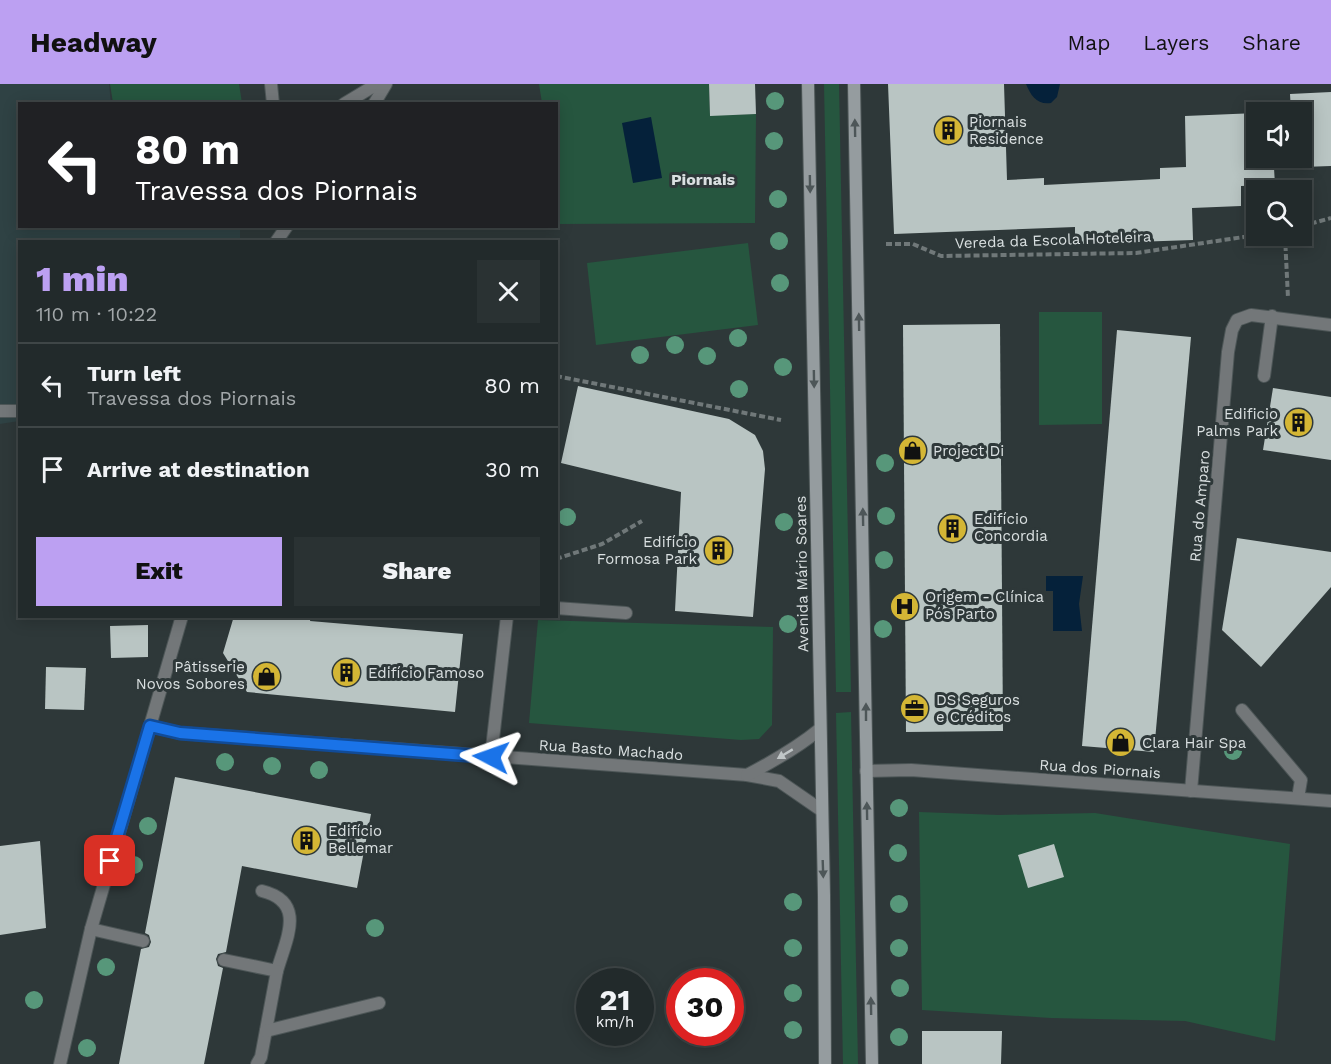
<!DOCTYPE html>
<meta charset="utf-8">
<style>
body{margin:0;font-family:"Work Sans",sans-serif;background:#2a3233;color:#f1f3f6;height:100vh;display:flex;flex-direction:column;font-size:22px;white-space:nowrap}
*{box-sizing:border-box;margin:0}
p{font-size:20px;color:#a2a7a9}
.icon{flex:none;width:33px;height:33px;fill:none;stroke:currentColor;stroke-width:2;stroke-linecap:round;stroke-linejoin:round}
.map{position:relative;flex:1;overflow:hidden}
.panel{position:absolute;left:18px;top:156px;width:540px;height:378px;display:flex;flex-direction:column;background:#222a2b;border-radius:0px;box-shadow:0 3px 15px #0003,0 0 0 2px #3f4647}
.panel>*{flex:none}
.banner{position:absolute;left:18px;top:18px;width:540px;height:126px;border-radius:0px;box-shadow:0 3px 15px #0003,0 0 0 2px #3f4647;background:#202124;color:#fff;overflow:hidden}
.fabs{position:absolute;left:1246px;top:18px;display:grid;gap:12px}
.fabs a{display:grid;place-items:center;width:66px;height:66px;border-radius:0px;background:#222a2b;box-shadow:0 3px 15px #0003,0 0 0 2px #3f4647;font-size:30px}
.speed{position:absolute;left:576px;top:884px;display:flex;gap:12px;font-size:30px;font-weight:700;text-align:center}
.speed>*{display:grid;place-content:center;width:78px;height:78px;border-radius:50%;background:#222a2b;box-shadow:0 3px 15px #0003,0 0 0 2px #3f4647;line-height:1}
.speed small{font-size:15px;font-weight:400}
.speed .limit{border:9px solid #d22;background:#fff;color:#111}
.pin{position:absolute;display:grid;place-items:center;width:51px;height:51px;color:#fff;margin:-26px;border-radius:12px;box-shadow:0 3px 9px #0006}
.me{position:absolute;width:66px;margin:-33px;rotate:274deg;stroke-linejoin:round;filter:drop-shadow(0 0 4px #0008)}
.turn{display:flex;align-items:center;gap:21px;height:126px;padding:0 18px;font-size:27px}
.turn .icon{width:78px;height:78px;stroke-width:2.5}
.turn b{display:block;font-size:42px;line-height:51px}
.round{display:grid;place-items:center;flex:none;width:63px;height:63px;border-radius:0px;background:#2a3233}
.summary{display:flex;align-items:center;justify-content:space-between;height:102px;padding:0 18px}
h1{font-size:36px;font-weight:800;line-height:45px;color:#bca0f2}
.cta{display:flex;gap:12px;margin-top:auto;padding:12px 18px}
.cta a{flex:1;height:69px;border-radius:0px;background:#bca0f2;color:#111;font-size:24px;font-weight:800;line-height:69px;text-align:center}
.cta a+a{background:#2a3233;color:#f1f3f6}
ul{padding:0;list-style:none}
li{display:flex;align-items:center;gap:18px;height:84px;padding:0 18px;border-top:2px solid #3f4647}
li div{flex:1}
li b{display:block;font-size:22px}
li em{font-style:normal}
header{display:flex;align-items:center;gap:36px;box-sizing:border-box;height:84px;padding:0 30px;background:#bca0f2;color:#111}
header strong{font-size:28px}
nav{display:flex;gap:33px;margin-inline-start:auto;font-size:21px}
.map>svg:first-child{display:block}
.built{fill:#2f4244}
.green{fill:#26563f}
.water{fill:#05213a}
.building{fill:#b9c5c3}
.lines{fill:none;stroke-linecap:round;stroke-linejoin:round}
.service-casing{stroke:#4d5657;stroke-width:14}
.minor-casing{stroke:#4d5657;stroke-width:14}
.secondary-casing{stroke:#4d5657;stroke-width:14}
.path{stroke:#707879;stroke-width:4;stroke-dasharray:6 3;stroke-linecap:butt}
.service{stroke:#737779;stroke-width:12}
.minor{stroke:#737779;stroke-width:12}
.secondary{stroke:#959c9f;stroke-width:12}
.tree{fill:#57977a}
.oneway{fill:#4d5658}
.oneway2{fill:#c0c6c7}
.route-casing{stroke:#114b97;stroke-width:15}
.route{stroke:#1a73e8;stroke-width:10}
.labels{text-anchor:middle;stroke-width:6;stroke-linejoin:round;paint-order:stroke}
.poi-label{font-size:15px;fill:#dae0e1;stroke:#2e3839;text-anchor:start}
.street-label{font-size:15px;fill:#dae0e1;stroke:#2e3839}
.neighbourhood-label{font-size:16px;font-weight:bold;fill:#dae0e1;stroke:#2e3839}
</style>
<header>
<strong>Headway</strong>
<nav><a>Map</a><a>Layers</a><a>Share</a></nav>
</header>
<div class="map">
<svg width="1331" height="980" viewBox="0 0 1331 980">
<rect width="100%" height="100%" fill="#2e3839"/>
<path class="built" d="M0,0H109L111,19L20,20V142L240,143V157L20,158L19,337L0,340Z"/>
<g class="green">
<path d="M110,0H239L242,19H113Z"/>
<path d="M539,0H709L710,31L756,30L755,139L559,140L556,121V20L542,19Z"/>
<path d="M824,0H839L851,608H836Z"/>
<path d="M748,159L758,241L596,261L587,179Z"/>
<path d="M1039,228H1102V340L1039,341Z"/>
<path d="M538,536L773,543L772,641L759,655L741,656L529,639Z"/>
<path d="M851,628L858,980H843L836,629Z"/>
<path d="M919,728L999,731L1095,729L1290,760L1275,957L1185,937L1051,934L922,926Z"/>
</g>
<g class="water">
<path d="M1026,0H1060L1057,13L1051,19C1037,21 1031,12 1026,0Z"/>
<path d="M651,33L662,94L633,99L622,39Z"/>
<path d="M1046,492H1083L1079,520L1082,547H1053V507H1046Z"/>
</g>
<g class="building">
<path d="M709,0H755L756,30L710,32Z"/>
<path d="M888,0H1004L1007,96L1044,94V101L1160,95V84L1186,83L1185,32L1257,29V74H1302V28H1275H1291L1290,10L1331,8V82L1274,84L1275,101L1241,102V122L1192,124L1193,156L1075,160V143L894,150Z"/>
<path d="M1000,240L1003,647L906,648L903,241Z"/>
<path d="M1117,246L1191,253L1154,668L1082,662Z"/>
<path d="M578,302L729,335L755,351L763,367L765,385L753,533L675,527L681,408L561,379Z"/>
<path d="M1273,304L1331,313V376L1263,366Z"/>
<path d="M1237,454L1331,468V503L1261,583L1222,546Z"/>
<path d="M234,532H311L310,537L463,550L455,628L247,608L223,569Z"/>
<path d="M148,541V573L111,574L110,542Z"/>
<path d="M46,583L86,584L84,626L45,625Z"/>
<path d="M175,693L371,730L357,804L242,782L226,868L218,870L216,875L218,882L223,884L204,980H119L141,865L149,863L151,858L149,851L145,849Z"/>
<path d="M40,757L46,844L0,851V762Z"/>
<path d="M1054,760L1064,793L1028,804L1018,771Z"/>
<path d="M922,947H1002L1001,980H922Z"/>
</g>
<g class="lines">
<defs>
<g id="service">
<path d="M1264,292L1272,232"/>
<path d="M0,327H20"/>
<path d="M556,524L626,529"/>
<path d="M1242,626L1301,696L1298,714"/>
<path d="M262,807C307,818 286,855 277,887"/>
<path d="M91,845L143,857"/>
<path d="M224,876L277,887L261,973L257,980"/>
<path d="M266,947L379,919"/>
</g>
<g id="minor">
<path d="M271,0L273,20"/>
<path d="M344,20L377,0"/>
<path d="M374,20L386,0"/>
<path d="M276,158L287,142"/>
<path d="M150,642L180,649L747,691L779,697L821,726"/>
<path d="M491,673L507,532"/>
<path d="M866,687L911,686L1331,717"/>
<path d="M747,691C774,677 797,664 820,645"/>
<path d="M1191,707L1228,268L1232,246L1237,236L1251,231L1331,241"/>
<path d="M60,980L91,845L182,532"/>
</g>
<g id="secondary">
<path d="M808,0L824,811L825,980"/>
<path d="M854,0L872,980"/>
</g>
</defs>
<use href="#service" class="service-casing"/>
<use href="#minor" class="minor-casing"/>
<use href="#secondary" class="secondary-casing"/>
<g class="path">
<path d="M1302,142L1331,134"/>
<path d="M1285,152L1288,214"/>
<path d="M886,160H913L941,172L1136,169L1257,151"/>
<path d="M556,292L781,336"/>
<path d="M556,475L602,460L642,437"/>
</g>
<use href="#service" class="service"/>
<use href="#minor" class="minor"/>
<use href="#secondary" class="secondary"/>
</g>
<g class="tree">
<circle cx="775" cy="17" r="9"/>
<circle cx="774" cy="57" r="9"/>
<circle cx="778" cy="115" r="9"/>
<circle cx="779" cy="157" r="9"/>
<circle cx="780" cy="199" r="9"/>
<circle cx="738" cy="254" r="9"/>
<circle cx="675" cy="261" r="9"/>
<circle cx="640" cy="271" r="9"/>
<circle cx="707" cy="272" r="9"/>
<circle cx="783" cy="283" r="9"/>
<circle cx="739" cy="305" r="9"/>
<circle cx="885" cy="379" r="9"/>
<circle cx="886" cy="432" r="9"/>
<circle cx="567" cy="433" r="9"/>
<circle cx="784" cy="438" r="9"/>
<circle cx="884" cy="476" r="9"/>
<circle cx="788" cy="540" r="9"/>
<circle cx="883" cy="545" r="9"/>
<circle cx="1233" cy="667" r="9"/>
<circle cx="225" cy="678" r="9"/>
<circle cx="272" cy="682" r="9"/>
<circle cx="319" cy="686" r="9"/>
<circle cx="899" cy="724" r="9"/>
<circle cx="148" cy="742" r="9"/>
<circle cx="898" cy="769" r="9"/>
<circle cx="134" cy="781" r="9"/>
<circle cx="793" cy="818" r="9"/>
<circle cx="899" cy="820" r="9"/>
<circle cx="375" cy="844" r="9"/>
<circle cx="793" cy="864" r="9"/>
<circle cx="899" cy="864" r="9"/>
<circle cx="106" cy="883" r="9"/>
<circle cx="900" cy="904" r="9"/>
<circle cx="793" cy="909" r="9"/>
<circle cx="34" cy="916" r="9"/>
<circle cx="793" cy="946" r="9"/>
<circle cx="899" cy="953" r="9"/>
<circle cx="87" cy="964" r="9"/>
</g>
<defs><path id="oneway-solid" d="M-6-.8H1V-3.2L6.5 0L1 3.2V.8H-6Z" transform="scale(1.5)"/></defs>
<g class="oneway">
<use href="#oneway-solid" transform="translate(855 44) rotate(-91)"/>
<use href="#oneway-solid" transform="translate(810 100) rotate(89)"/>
<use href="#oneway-solid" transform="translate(859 238) rotate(-91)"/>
<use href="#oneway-solid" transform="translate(814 295) rotate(89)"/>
<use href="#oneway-solid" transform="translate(863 433) rotate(-91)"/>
<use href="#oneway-solid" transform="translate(866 628) rotate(-90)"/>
<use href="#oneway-solid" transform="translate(867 727) rotate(-91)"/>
<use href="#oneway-solid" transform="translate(823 785) rotate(88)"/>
<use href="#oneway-solid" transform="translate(871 922) rotate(-91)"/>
</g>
<use class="oneway2" href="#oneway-solid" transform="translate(785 670) rotate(149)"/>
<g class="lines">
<defs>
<path id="route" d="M110,777L150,642L180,649L491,673"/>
</defs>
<use href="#route" class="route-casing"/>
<use href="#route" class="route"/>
</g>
<defs>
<symbol id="building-disc" viewBox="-11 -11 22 22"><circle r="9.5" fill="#d4b635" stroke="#2e3839"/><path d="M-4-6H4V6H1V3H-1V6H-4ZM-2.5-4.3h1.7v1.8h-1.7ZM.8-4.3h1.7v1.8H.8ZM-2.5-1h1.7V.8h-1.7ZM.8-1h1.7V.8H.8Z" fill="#111"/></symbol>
<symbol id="shop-disc" viewBox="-11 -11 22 22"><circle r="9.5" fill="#d4b635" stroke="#2e3839"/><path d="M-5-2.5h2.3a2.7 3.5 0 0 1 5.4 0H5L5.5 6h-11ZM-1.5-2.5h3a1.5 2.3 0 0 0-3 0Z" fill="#111"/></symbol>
<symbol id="hospital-disc" viewBox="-11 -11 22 22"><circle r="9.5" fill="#d4b635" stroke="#2e3839"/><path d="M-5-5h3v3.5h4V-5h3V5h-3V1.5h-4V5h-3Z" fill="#111"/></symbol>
<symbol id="office-disc" viewBox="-11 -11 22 22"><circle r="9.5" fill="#d4b635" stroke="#2e3839"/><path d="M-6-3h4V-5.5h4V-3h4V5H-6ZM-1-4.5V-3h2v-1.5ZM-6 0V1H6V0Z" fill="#111"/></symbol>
</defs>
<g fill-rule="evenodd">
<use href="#building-disc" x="932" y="30" width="33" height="33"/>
<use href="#building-disc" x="1282" y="322" width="33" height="33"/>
<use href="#shop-disc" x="896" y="350" width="33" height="33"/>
<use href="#building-disc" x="936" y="428" width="33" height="33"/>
<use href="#building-disc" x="702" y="450" width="33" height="33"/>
<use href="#hospital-disc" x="888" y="506" width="33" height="33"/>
<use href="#building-disc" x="330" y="572" width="33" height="33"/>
<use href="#shop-disc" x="250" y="576" width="33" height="33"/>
<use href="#office-disc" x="898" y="608" width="33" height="33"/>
<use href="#shop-disc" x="1104" y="642" width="33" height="33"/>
<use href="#building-disc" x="290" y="740" width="33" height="33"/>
</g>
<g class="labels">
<g class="poi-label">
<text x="969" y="43">Piornais<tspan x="969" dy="17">Residence</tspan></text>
<text x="1278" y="335" text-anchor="end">Edificio<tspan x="1278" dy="17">Palms Park</tspan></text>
<text x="933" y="372">Project Di</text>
<text x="974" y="440">Edifício<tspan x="974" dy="17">Concordia</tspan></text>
<text x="697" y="463" text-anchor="end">Edifício<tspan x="697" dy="17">Formosa Park</tspan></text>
<text x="925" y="518">Origem - Clínica<tspan x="925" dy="17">Pós Parto</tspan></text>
<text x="245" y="588" text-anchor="end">Pâtisserie<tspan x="245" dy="17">Novos Sobores</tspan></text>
<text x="368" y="594">Edifício Famoso</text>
<text x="936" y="621">DS Seguros<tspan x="936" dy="17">e Créditos</tspan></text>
<text x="1142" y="664">Clara Hair Spa</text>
<text x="328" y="752">Edifício<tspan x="328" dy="17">Bellemar</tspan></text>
</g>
<g class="street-label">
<text transform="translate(1053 156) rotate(-2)" y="5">Vereda da Escola Hoteleira</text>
<text transform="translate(1200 422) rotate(-85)" y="5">Rua do Amparo</text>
<text transform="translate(802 490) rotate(-91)" y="5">Avenida Mário Soares</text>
<text transform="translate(611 666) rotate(4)" y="5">Rua Basto Machado</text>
<text transform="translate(1100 685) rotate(4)" y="5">Rua dos Piornais</text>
</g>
<g class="neighbourhood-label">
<text x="703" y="101">Piornais</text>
</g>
</g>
</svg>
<div class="fabs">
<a><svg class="icon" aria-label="sound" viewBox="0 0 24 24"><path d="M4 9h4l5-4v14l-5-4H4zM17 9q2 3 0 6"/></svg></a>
<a><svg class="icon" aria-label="search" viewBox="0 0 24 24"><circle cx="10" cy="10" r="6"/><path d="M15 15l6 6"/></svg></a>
</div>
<div class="speed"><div>21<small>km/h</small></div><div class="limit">30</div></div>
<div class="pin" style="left:110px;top:777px;background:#d93025"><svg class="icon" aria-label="arrive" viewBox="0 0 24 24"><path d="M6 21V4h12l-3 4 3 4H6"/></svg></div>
<svg class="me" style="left:491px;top:673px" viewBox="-20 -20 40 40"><path d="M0-17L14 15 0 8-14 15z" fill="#1a73e8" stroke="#fff" stroke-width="4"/></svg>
<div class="banner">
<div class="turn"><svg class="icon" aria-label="left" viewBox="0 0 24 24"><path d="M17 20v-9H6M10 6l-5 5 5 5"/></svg><div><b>80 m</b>Travessa dos Piornais</div></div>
</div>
<section class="panel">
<div class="summary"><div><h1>1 min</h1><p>110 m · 10:22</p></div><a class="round"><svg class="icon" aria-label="close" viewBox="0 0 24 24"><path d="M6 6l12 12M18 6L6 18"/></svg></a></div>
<ul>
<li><svg class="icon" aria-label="left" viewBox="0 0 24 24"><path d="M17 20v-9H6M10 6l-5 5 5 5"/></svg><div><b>Turn left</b><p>Travessa dos Piornais</p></div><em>80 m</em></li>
<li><svg class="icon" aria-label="arrive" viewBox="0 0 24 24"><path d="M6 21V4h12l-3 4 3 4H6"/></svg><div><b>Arrive at destination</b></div><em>30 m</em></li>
</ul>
<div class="cta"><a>Exit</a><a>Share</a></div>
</section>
</div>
